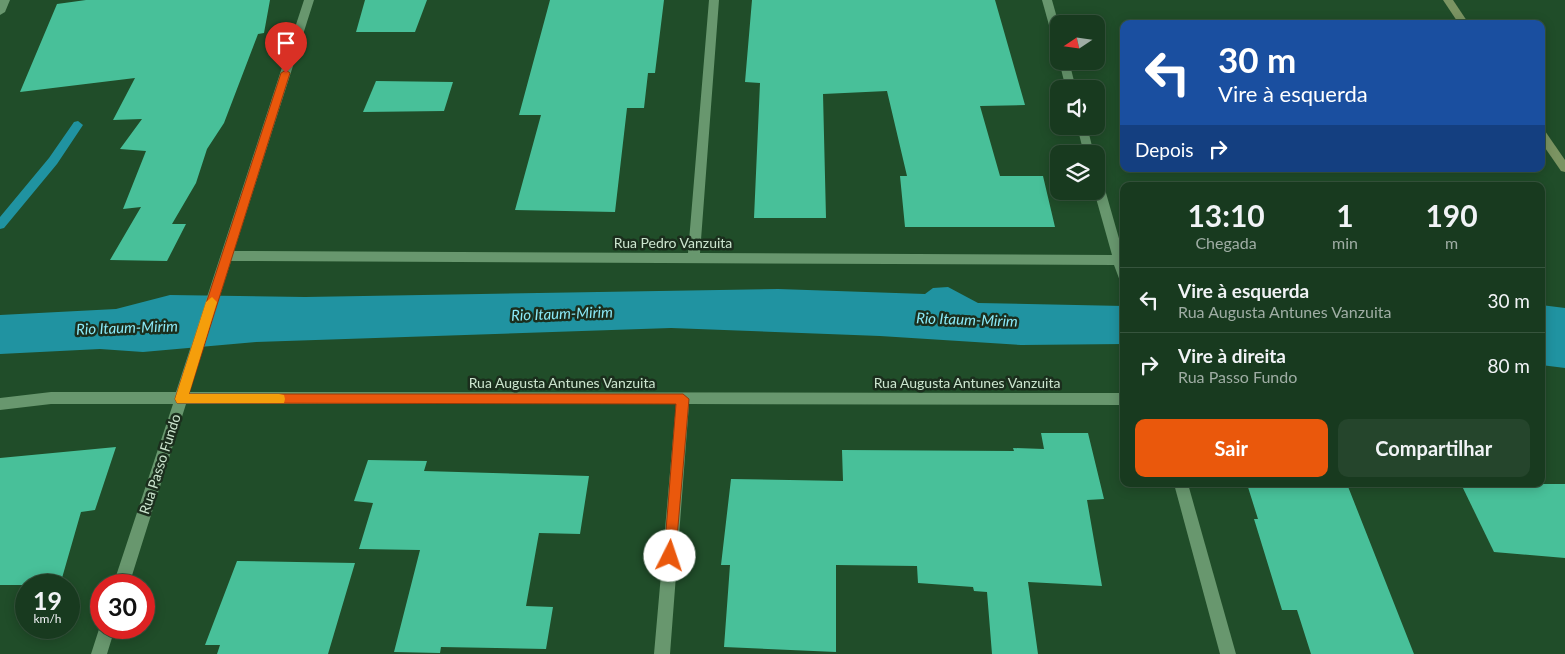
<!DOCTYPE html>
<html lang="pt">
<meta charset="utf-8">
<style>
body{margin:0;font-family:Lato,sans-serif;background:#25452c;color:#f1f3f6;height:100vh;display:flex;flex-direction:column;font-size:19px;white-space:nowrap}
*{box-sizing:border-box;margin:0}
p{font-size:16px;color:#9fada4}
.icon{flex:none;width:28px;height:28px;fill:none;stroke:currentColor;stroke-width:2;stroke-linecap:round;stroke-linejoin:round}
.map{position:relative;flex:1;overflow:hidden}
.panel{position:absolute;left:1120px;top:182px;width:425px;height:305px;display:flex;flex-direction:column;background:#183a1f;border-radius:10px;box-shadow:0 2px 12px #0003,0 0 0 1px #36543d}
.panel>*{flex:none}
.banner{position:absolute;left:1120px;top:20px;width:425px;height:152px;border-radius:10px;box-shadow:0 2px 12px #0003,0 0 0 1px #36543d;background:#1a4fa0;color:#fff;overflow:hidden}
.needle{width:32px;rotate:257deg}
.controls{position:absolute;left:1050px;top:15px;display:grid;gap:10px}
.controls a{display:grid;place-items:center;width:55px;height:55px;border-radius:10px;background:#183a1f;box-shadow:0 2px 12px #0003,0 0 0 1px #36543d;font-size:25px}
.speed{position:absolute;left:15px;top:574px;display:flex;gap:10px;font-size:25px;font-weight:700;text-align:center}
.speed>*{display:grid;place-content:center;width:65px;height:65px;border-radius:50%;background:#183a1f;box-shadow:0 2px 12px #0003,0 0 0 1px #36543d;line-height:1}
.speed small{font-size:12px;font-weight:400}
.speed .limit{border:8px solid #d22;background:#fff;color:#111}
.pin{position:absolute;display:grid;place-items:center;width:42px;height:42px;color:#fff;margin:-51px -21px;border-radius:50% 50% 50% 0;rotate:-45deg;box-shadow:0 0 5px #0007}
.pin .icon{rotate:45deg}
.me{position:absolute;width:55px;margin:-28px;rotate:4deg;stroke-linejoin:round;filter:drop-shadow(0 0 4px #0008)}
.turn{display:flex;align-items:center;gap:18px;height:105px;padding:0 15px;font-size:22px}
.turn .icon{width:65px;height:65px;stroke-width:2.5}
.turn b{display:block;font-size:35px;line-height:42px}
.then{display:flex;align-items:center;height:48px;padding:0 15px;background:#0003;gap:10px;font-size:19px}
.eta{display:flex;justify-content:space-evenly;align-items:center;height:85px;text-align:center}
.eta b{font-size:30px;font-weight:700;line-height:35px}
.primary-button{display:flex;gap:10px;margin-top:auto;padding:10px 15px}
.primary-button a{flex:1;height:58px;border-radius:10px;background:#ea580c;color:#fff;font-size:20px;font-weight:700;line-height:58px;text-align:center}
.primary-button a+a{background:#25452c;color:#f1f3f6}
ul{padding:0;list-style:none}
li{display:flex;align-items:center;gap:15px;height:65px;padding:0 15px;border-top:1px solid #36543d}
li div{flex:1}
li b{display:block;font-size:19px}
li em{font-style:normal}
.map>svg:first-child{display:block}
.water{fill:#2093a1}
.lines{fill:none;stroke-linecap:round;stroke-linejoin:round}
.stream{fill:#2093a1;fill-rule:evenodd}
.river{fill:#2093a1;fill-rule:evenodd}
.building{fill:#48c099}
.minor{fill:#68976e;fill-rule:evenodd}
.secondary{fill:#7b9462;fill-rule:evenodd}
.route{fill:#ea580c;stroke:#983908}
.slow{fill:#f59e0b}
.labels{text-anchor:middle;stroke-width:5;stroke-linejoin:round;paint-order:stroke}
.street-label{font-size:14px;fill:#cce5cf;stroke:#1b2e1d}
.water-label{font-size:15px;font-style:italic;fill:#8be9f7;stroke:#1b2e1d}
</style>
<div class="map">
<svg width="1565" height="654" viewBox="0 0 1565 654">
<rect width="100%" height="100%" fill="#204d29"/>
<path class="water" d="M948,287L978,303L1124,306V344L1021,345L880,336L671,328L256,342L143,352L100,349L0,354V315L116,309L170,295L305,297L778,289L925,294L933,288Z"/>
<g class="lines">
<path class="stream" d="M78,121L83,125L57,164L4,228L0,229V217L49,158L74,122Z"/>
<path class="river" d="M1541,305L1565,308V368L1541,365Z"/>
</g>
<g class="building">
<path d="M86,0H270L264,33L258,34L224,123L207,149L196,183L172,224H186L167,261L110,260L141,207L123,209L146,151L120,149L142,119L113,120L135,78L20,92L57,4Z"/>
<path d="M365,0H427L415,32H356Z"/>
<path d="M550,0H664L655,73H648L644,108H627L615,212L515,210L541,115H519Z"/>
<path d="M752,0H995L1025,105L980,106L1000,176H1043L1055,227H905L900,176H907L887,91L823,94L826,218H754L760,83L745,82Z"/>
<path d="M376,81L453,82L444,111L363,112Z"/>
<path d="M1041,433H1088L1104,499L1087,500L1102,586L1028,582L1038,654H992L987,592L974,591L973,587L918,583L917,566L836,565V652L724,647L730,565H721L731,479L843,481L842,450L1014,451L1013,448L1044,449Z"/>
<path d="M116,447L95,510L81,512L60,585H0V458Z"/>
<path d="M368,460L427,461L424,471L589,476L580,534L539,533L526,606L553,607L546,649L441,647L440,653L394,652L420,550L359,549L373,503L354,501Z"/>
<path d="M1247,484H1347L1414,654H1311L1297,610H1282L1254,519H1258Z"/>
<path d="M1461,484H1565V558L1494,552Z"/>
<path d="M237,561L355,563L328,654H217L220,645H205Z"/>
</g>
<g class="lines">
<g class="minor">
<path d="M0,0H10L5,12L0,15Z"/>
<path d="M304,0H314L234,251L688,253L709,0H719L700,253L1112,255L1094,191H1096V175L1102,179L1124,256V283L1120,281L1114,265L231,261L189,392L1124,393V405L689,404L670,654H654L676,404H186L129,585H113L173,404H51L0,410V398L51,392H176Z"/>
<path d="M1042,0H1052L1059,25V46L1054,43Z"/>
<path d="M1059,61H1069L1076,89H1066Z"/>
<path d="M1077,126H1087L1094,154H1084Z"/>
<path d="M1174,484H1188L1236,654H1220Z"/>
<path d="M101,623V628H115L107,654H91Z"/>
</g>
<g class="secondary">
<path d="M1443,0H1453L1469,24H1459Z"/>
<path d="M1541,130L1545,131L1565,160V172L1561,171L1541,142Z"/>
</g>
</g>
<path class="route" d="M286,70L290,73L189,394H683L689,399L675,561L670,562L665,561L664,556L676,404L177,403L175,399L281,73Z"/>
<path class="slow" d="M212,297L217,302L189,394H279L284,395L285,399L284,403H177L175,399L206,302Z"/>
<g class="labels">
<g class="street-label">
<text x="673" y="248">Rua Pedro Vanzuita</text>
<text x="562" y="388">Rua Augusta Antunes Vanzuita</text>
<text x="967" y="388">Rua Augusta Antunes Vanzuita</text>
<text transform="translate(160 464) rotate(-72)" y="5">Rua Passo Fundo</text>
</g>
<g class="water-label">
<text transform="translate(562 314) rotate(-2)" y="5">Rio Itaum-Mirim</text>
<text transform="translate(967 320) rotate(2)" y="5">Rio Itaum-Mirim</text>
<text transform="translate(127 328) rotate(-2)" y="5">Rio Itaum-Mirim</text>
</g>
</g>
</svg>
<div class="controls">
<a><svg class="needle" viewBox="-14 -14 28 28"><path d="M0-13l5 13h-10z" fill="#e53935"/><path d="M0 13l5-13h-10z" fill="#9fada4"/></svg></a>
<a><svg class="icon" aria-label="sound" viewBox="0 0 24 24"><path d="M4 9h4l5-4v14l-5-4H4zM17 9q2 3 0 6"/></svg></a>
<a><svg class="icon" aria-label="layers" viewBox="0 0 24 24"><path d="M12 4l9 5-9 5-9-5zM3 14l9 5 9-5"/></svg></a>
</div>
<div class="speed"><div>19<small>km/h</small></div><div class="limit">30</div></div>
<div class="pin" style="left:286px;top:73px;background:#d93025"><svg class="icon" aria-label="arrive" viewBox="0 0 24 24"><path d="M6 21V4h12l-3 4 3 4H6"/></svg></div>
<svg class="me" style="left:670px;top:556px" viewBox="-20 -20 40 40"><circle r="19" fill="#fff"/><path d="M0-13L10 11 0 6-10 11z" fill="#ea580c"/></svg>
<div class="banner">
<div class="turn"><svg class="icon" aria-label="left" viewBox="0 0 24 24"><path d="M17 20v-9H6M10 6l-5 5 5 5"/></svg><div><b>30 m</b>Vire à esquerda</div></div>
<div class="then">Depois<svg class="icon" aria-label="right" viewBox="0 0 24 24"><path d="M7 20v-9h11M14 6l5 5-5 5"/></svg></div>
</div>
<section class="panel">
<div class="eta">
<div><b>13:10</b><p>Chegada</p></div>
<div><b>1</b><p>min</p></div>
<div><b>190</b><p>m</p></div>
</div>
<ul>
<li><svg class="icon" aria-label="left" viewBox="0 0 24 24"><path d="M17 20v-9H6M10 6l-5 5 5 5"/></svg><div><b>Vire à esquerda</b><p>Rua Augusta Antunes Vanzuita</p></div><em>30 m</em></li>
<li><svg class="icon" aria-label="right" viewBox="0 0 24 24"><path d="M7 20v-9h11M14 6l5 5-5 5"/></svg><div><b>Vire à direita</b><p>Rua Passo Fundo</p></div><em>80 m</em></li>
</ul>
<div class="primary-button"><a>Sair</a><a>Compartilhar</a></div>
</section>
</div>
